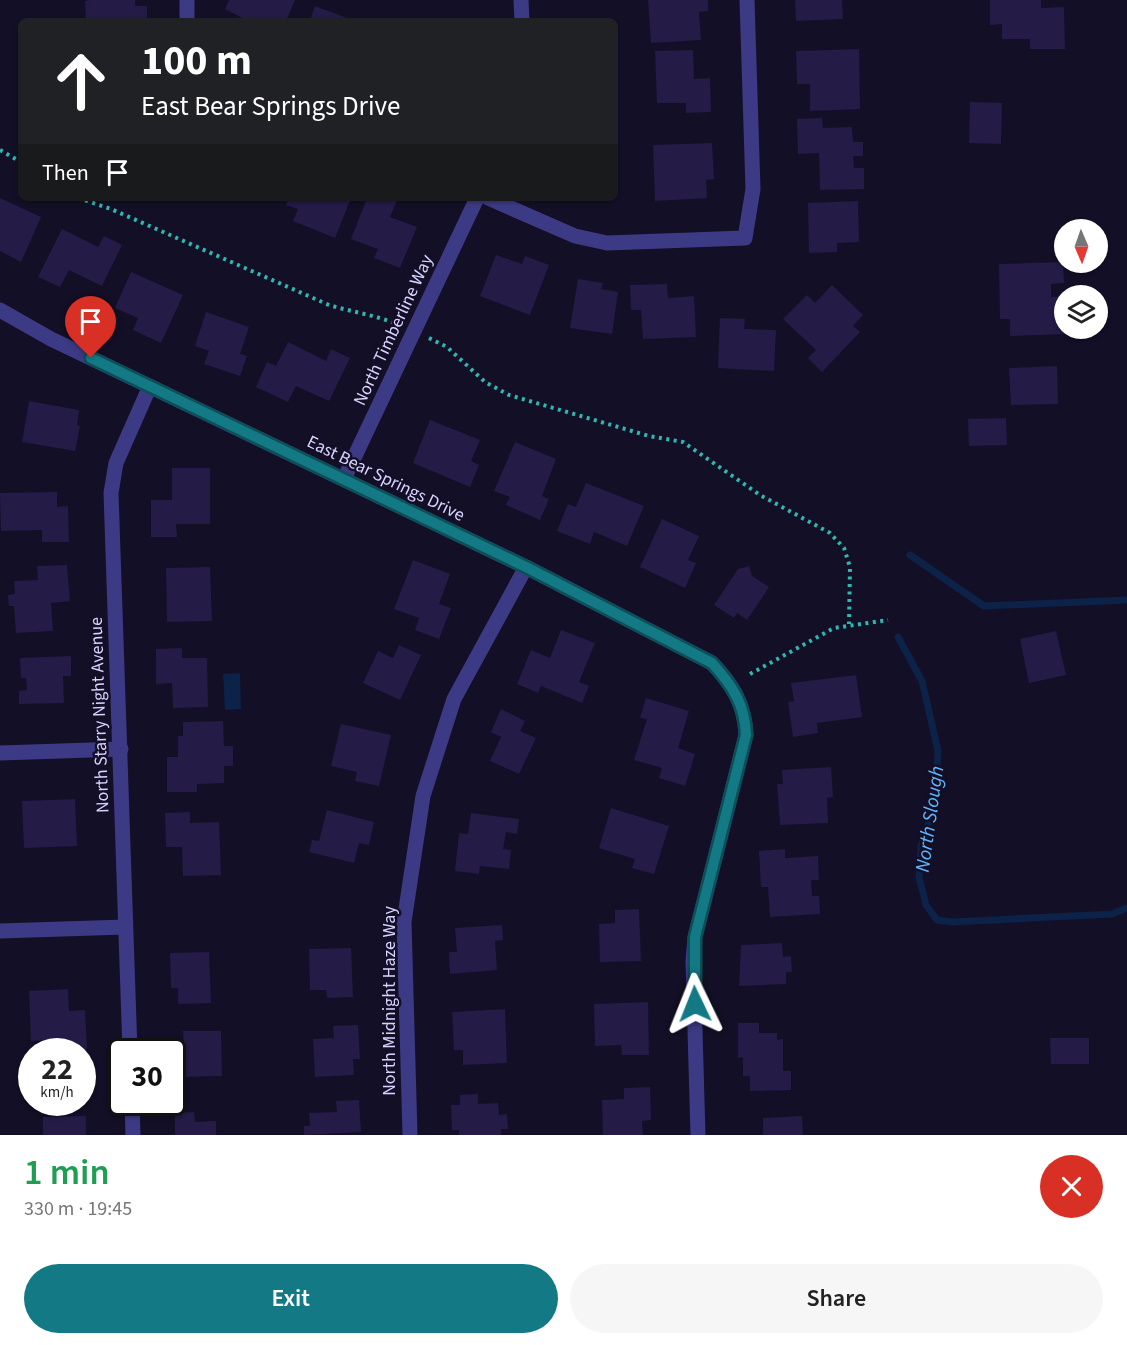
<!DOCTYPE html>
<meta charset="utf-8">
<style>
body{margin:0;font-family:"Source Sans 3",sans-serif;background:#f6f6f6;color:#222;height:100vh;display:flex;flex-direction:column;font-size:22px;white-space:nowrap}
*{box-sizing:border-box;margin:0}
p{font-size:20px;color:#767676}
.icon{flex:none;width:33px;height:33px;fill:none;stroke:currentColor;stroke-width:2;stroke-linecap:round;stroke-linejoin:round}
.map{position:relative;height:1135px;overflow:hidden}
.side{display:flex;flex-direction:column;background:#fff;flex:1}
.side>*{flex:none}
.hud{position:absolute;left:18px;top:18px;width:600px;height:183px;border-radius:9px;box-shadow:0 2px 4px #0004;background:#202124;color:#fff;overflow:hidden}
.needle{width:39px;rotate:178deg}
.controls{position:absolute;left:1054px;top:219px;display:grid;gap:12px}
.controls a{display:grid;place-items:center;width:54px;height:54px;border-radius:50%;background:#fff;box-shadow:0 2px 4px #0004;font-size:30px}
.speed{position:absolute;left:18px;top:1038px;display:flex;gap:12px;font-size:30px;font-weight:700;text-align:center}
.speed>*{display:grid;place-content:center;width:78px;height:78px;border-radius:50%;background:#fff;box-shadow:0 2px 4px #0004;line-height:1}
.speed small{font-size:15px;font-weight:400}
.speed .limit{border:3px solid #111;border-radius:9px;background:#fff;color:#111}
.pin{position:absolute;display:grid;place-items:center;width:51px;height:51px;color:#fff;margin:-62px -26px;border-radius:50% 50% 50% 0;rotate:-45deg;box-shadow:0 0 6px #0007}
.pin .icon{rotate:45deg}
.me{position:absolute;width:66px;margin:-33px;rotate:358deg;stroke-linejoin:round;filter:drop-shadow(0 0 4px #0008)}
.turn{display:flex;align-items:center;gap:21px;height:126px;padding:0 24px;font-size:27px}
.turn .icon{width:78px;height:78px;stroke-width:2.5}
.turn b{display:block;font-size:42px;line-height:51px}
.then{display:flex;align-items:center;height:57px;padding:0 24px;background:#0003;gap:12px;font-size:22px}
.round{display:grid;place-items:center;flex:none;width:63px;height:63px;border-radius:32px;background:#f6f6f6}
.summary{display:flex;align-items:center;justify-content:space-between;height:102px;padding:0 24px}
h1{font-size:36px;font-weight:600;line-height:45px;color:#1e9e55}
.button{display:flex;gap:12px;margin-top:auto;padding:12px 24px}
.button a{flex:1;height:69px;border-radius:36px;background:#137a85;color:#fff;font-size:24px;font-weight:600;line-height:69px;text-align:center}
.button a+a{background:#f6f6f6;color:#222}
.map>svg:first-child{display:block}
.water{fill:#0c2248}
.lines{fill:none;stroke-linecap:round;stroke-linejoin:round}
.stream{stroke:#0c2248;stroke-width:7}
.building{fill:#241b47}
.path{stroke:#2fb8b0;stroke-width:4;stroke-dasharray:3 4.5;stroke-linecap:butt}
.minor{stroke:#3d3a85;stroke-width:15}
.route-casing{stroke:#0c4f56;stroke-width:15}
.route{stroke:#137a85;stroke-width:10}
.labels{text-anchor:middle;stroke-width:5;stroke-linejoin:round;paint-order:stroke}
.street-label{font-size:18px;fill:#d9d4ff;stroke:#130f26}
.water-label{font-size:20px;font-style:italic;fill:#62b6ff;stroke:#130f26}
</style>
<div class="map">
<svg width="1127" height="1135" viewBox="0 0 1127 1135">
<rect width="100%" height="100%" fill="#130f26"/>
<path class="water" d="M240,673L241,709L225,710L223,674Z"/>
<g class="lines">
<g class="stream">
<path d="M910,555L984,606L1127,600"/>
<path d="M898,637L922,681L938,751L935,804L921,846L919,877L926,905L937,920L952,922L1112,914L1127,908"/>
</g>
</g>
<g class="building">
<path d="M90,0H135V6H147V21L86,20L85,1Z"/>
<path d="M229,0H295L286,21H248L225,9Z"/>
<path d="M648,0H708V11L699,12L701,40L651,43Z"/>
<path d="M795,0H842L843,19L796,21Z"/>
<path d="M990,0H1041V8L1064,7L1065,49H1030V39H1002V24L990,25Z"/>
<path d="M315,6L355,21H310Z"/>
<path d="M859,49L860,109L810,111V84H797L796,51Z"/>
<path d="M693,50L694,79L710,78L711,112L686,113V103H657L655,51Z"/>
<path d="M970,102L1002,103L1001,144L969,143Z"/>
<path d="M822,118L823,128L852,127L853,142H863V156H853L854,168H864V189L820,190L819,153L798,154L797,119Z"/>
<path d="M712,143L714,179L706,180L707,198L655,201L653,145Z"/>
<path d="M0,198L41,217L21,262L0,251Z"/>
<path d="M289,198H351L335,238L293,221L298,209L286,205Z"/>
<path d="M367,198H398L390,217L417,227L400,268L374,258L378,249L351,239Z"/>
<path d="M858,201L859,242L837,243V252L809,253L808,203Z"/>
<path d="M62,229L98,247L104,236L122,245L102,286L69,270L60,287L38,277Z"/>
<path d="M496,255L522,264L525,256L549,265L530,315L480,296Z"/>
<path d="M1063,262L1064,283L1051,284V297L1065,296V328H1069V334L1010,336V319H1000L999,264Z"/>
<path d="M131,272L183,295L161,343L133,330L138,318L115,308Z"/>
<path d="M578,279L603,283L601,289L618,292L612,334L570,328Z"/>
<path d="M667,284L668,298L694,296L696,337L643,339L641,310H631L630,285Z"/>
<path d="M832,285L863,315L853,326L860,332L822,372L808,358L816,350L783,319L807,295L815,303Z"/>
<path d="M206,312L249,327L240,354L247,356L240,376L204,364L209,351L195,346Z"/>
<path d="M720,318L745,319L744,329L776,330L774,371L718,368Z"/>
<path d="M288,342L326,361L331,349L350,358L329,401L296,386L288,402L256,387L267,362L276,366Z"/>
<path d="M1057,366L1058,404L1011,405L1009,368Z"/>
<path d="M29,401L79,410L77,425L80,426L75,451L22,442Z"/>
<path d="M1006,418L1007,445L969,446L968,419Z"/>
<path d="M430,420L480,440L471,461L479,465L470,487L413,463Z"/>
<path d="M515,442L556,459L542,496L549,499L540,520L506,505L510,497L494,491Z"/>
<path d="M172,468H210V524H176L177,537H151V500H172Z"/>
<path d="M586,483L644,506L627,546L594,532L590,544L557,531L568,504L576,507Z"/>
<path d="M57,492V507L68,506L69,542H42V530L1,531L0,493Z"/>
<path d="M662,519L699,536L688,560L696,563L685,588L640,567Z"/>
<path d="M413,560L450,574L439,604L451,608L439,639L415,630L419,618L394,609Z"/>
<path d="M67,565L70,601L51,603L53,631L16,633L14,606H9L8,595L15,594L14,581L38,580L37,566Z"/>
<path d="M749,566L752,576L769,587L747,620L737,613L734,618L714,605L738,569Z"/>
<path d="M210,567L212,621L167,622L166,568Z"/>
<path d="M561,630L595,643L579,682L589,686L582,703L541,686L538,693L517,684L531,650L550,658Z"/>
<path d="M1056,631L1066,675L1029,683L1020,639Z"/>
<path d="M399,645L421,655L400,700L363,683L378,651L393,658Z"/>
<path d="M182,648V658H207L208,707L173,708L172,683L156,684V649Z"/>
<path d="M71,656V676H63L64,703L19,704V691L27,690L26,678H21L20,658Z"/>
<path d="M856,675L862,717L817,723L818,733L793,737L788,702L794,701L791,683Z"/>
<path d="M646,698L689,711L678,748L695,754L685,786L659,778L662,768L634,760L647,719L640,718Z"/>
<path d="M501,709L525,721L520,731L536,738L519,774L490,761L501,737L491,732Z"/>
<path d="M223,721L224,746H233V766H224V783L197,784V792H167V757H178V736H183V722Z"/>
<path d="M341,724L391,735L379,786L355,781L357,772L331,766Z"/>
<path d="M831,767L833,797L827,798L828,823L780,825L777,784H783L782,770Z"/>
<path d="M75,799L77,846L24,848L22,801Z"/>
<path d="M611,808L669,826L654,874L632,868L635,859L599,848Z"/>
<path d="M327,810L374,822L369,845L359,843L354,863L309,852L312,840L319,841Z"/>
<path d="M190,812V823L219,822L221,875L183,876L182,847H166L165,813Z"/>
<path d="M471,813L519,819L517,834L506,832L503,849L511,850L509,869L480,866L479,874L455,871L459,833L468,834Z"/>
<path d="M785,849V858L818,856L819,880H811L812,896H819L820,914L770,917L768,887H761L759,851Z"/>
<path d="M639,909L641,961L600,962L599,924L615,923V910Z"/>
<path d="M502,925L503,940L495,941L497,970L450,974L449,952H457L455,928Z"/>
<path d="M782,943L783,957L791,956L792,972H786V984L739,986L741,945Z"/>
<path d="M351,948L353,997L327,998L326,990H310L309,949Z"/>
<path d="M209,952L211,1003L178,1004V988H171L170,953Z"/>
<path d="M68,989L69,1011L85,1010L87,1049L63,1050V1039L31,1041L29,991Z"/>
<path d="M648,1002L649,1055H622L621,1045L595,1046L594,1004Z"/>
<path d="M505,1009L507,1063L463,1065V1050H454L452,1012Z"/>
<path d="M738,1023H759V1033H777V1040L783,1039V1071H791V1090L750,1091V1076H743V1057L738,1058Z"/>
<path d="M358,1025L360,1059H353L354,1075L315,1077L313,1039L334,1038L333,1026Z"/>
<path d="M183,1031H221L222,1076L174,1077V1049H184Z"/>
<path d="M1050,1038H1089V1064H1051Z"/>
<path d="M650,1087L651,1120L642,1121L643,1135H603L602,1100L624,1099V1088Z"/>
<path d="M478,1094V1104L498,1103L499,1115L507,1114L508,1129H501V1135H459V1130H452L451,1105H460V1095Z"/>
<path d="M359,1100L361,1132L304,1135V1126H310L309,1113L337,1112L336,1101Z"/>
<path d="M194,1112L195,1122L216,1121V1135H175V1113Z"/>
<path d="M86,1116V1135H43V1117Z"/>
<path d="M802,1116L803,1135H763V1118Z"/>
</g>
<g class="lines">
<g class="path">
<path d="M0,150L21,162"/>
<path d="M78,198L111,209L329,305C352,312 375,315 397,324"/>
<path d="M429,338L447,347L485,382L509,395L649,436L683,442L760,495L830,533L844,548L850,567L849,624"/>
<path d="M750,674L834,628L888,620"/>
</g>
<g class="minor">
<path d="M187,0V21"/>
<path d="M521,0L522,21"/>
<path d="M488,198L575,236L607,243L745,238L753,189L747,0"/>
<path d="M0,310L51,339L526,567L712,663C732,684 745,704 746,735L695,937L693,961L698,1135"/>
<path d="M344,479L477,198"/>
<path d="M0,753L121,749"/>
<path d="M0,931L125,927"/>
<path d="M130,1052L111,493L116,463L150,386"/>
<path d="M132,1102L133,1135"/>
<path d="M410,1135L404,922L423,796L454,699L526,567"/>
</g>
</g>
<g class="lines">
<defs>
<path id="route" d="M91,358L526,567L712,663C732,685 745,704 746,735L695,937V1004"/>
</defs>
<use href="#route" class="route-casing"/>
<use href="#route" class="route"/>
</g>
<g class="labels">
<g class="street-label">
<text transform="translate(393 330) rotate(-65)" y="6">North Timberline Way</text>
<text transform="translate(386 478) rotate(26)" y="6">East Bear Springs Drive</text>
<text transform="translate(99 715) rotate(-92)" y="6">North Starry Night Avenue</text>
<text transform="translate(389 1001) rotate(-90)" y="6">North Midnight Haze Way</text>
</g>
<g class="water-label">
<text transform="translate(929 819) rotate(-82)" y="7">North Slough</text>
</g>
</g>
</svg>
<div class="controls">
<a><svg class="needle" viewBox="-14 -14 28 28"><path d="M0-13l5 13h-10z" fill="#e53935"/><path d="M0 13l5-13h-10z" fill="#767676"/></svg></a>
<a><svg class="icon" aria-label="layers" viewBox="0 0 24 24"><path d="M12 4l9 5-9 5-9-5zM3 14l9 5 9-5"/></svg></a>
</div>
<div class="speed"><div>22<small>km/h</small></div><div class="limit">30</div></div>
<div class="pin" style="left:91px;top:358px;background:#d93025"><svg class="icon" aria-label="arrive" viewBox="0 0 24 24"><path d="M6 21V4h12l-3 4 3 4H6"/></svg></div>
<svg class="me" style="left:695px;top:1004px" viewBox="-20 -20 40 40"><path d="M0-17L14 15 0 8-14 15z" fill="#137a85" stroke="#fff" stroke-width="4"/></svg>
<div class="hud">
<div class="turn"><svg class="icon" aria-label="ahead" viewBox="0 0 24 24"><path d="M12 20V5M6 11l6-6 6 6"/></svg><div><b>100 m</b>East Bear Springs Drive</div></div>
<div class="then">Then<svg class="icon" aria-label="arrive" viewBox="0 0 24 24"><path d="M6 21V4h12l-3 4 3 4H6"/></svg></div>
</div>
</div>
<section class="side">
<div class="summary"><div><h1>1 min</h1><p>330 m · 19:45</p></div><a class="round" style="background:#d93025;color:#fff"><svg class="icon" aria-label="close" viewBox="0 0 24 24"><path d="M6 6l12 12M18 6L6 18"/></svg></a></div>
<div class="button"><a>Exit</a><a>Share</a></div>
</section>
